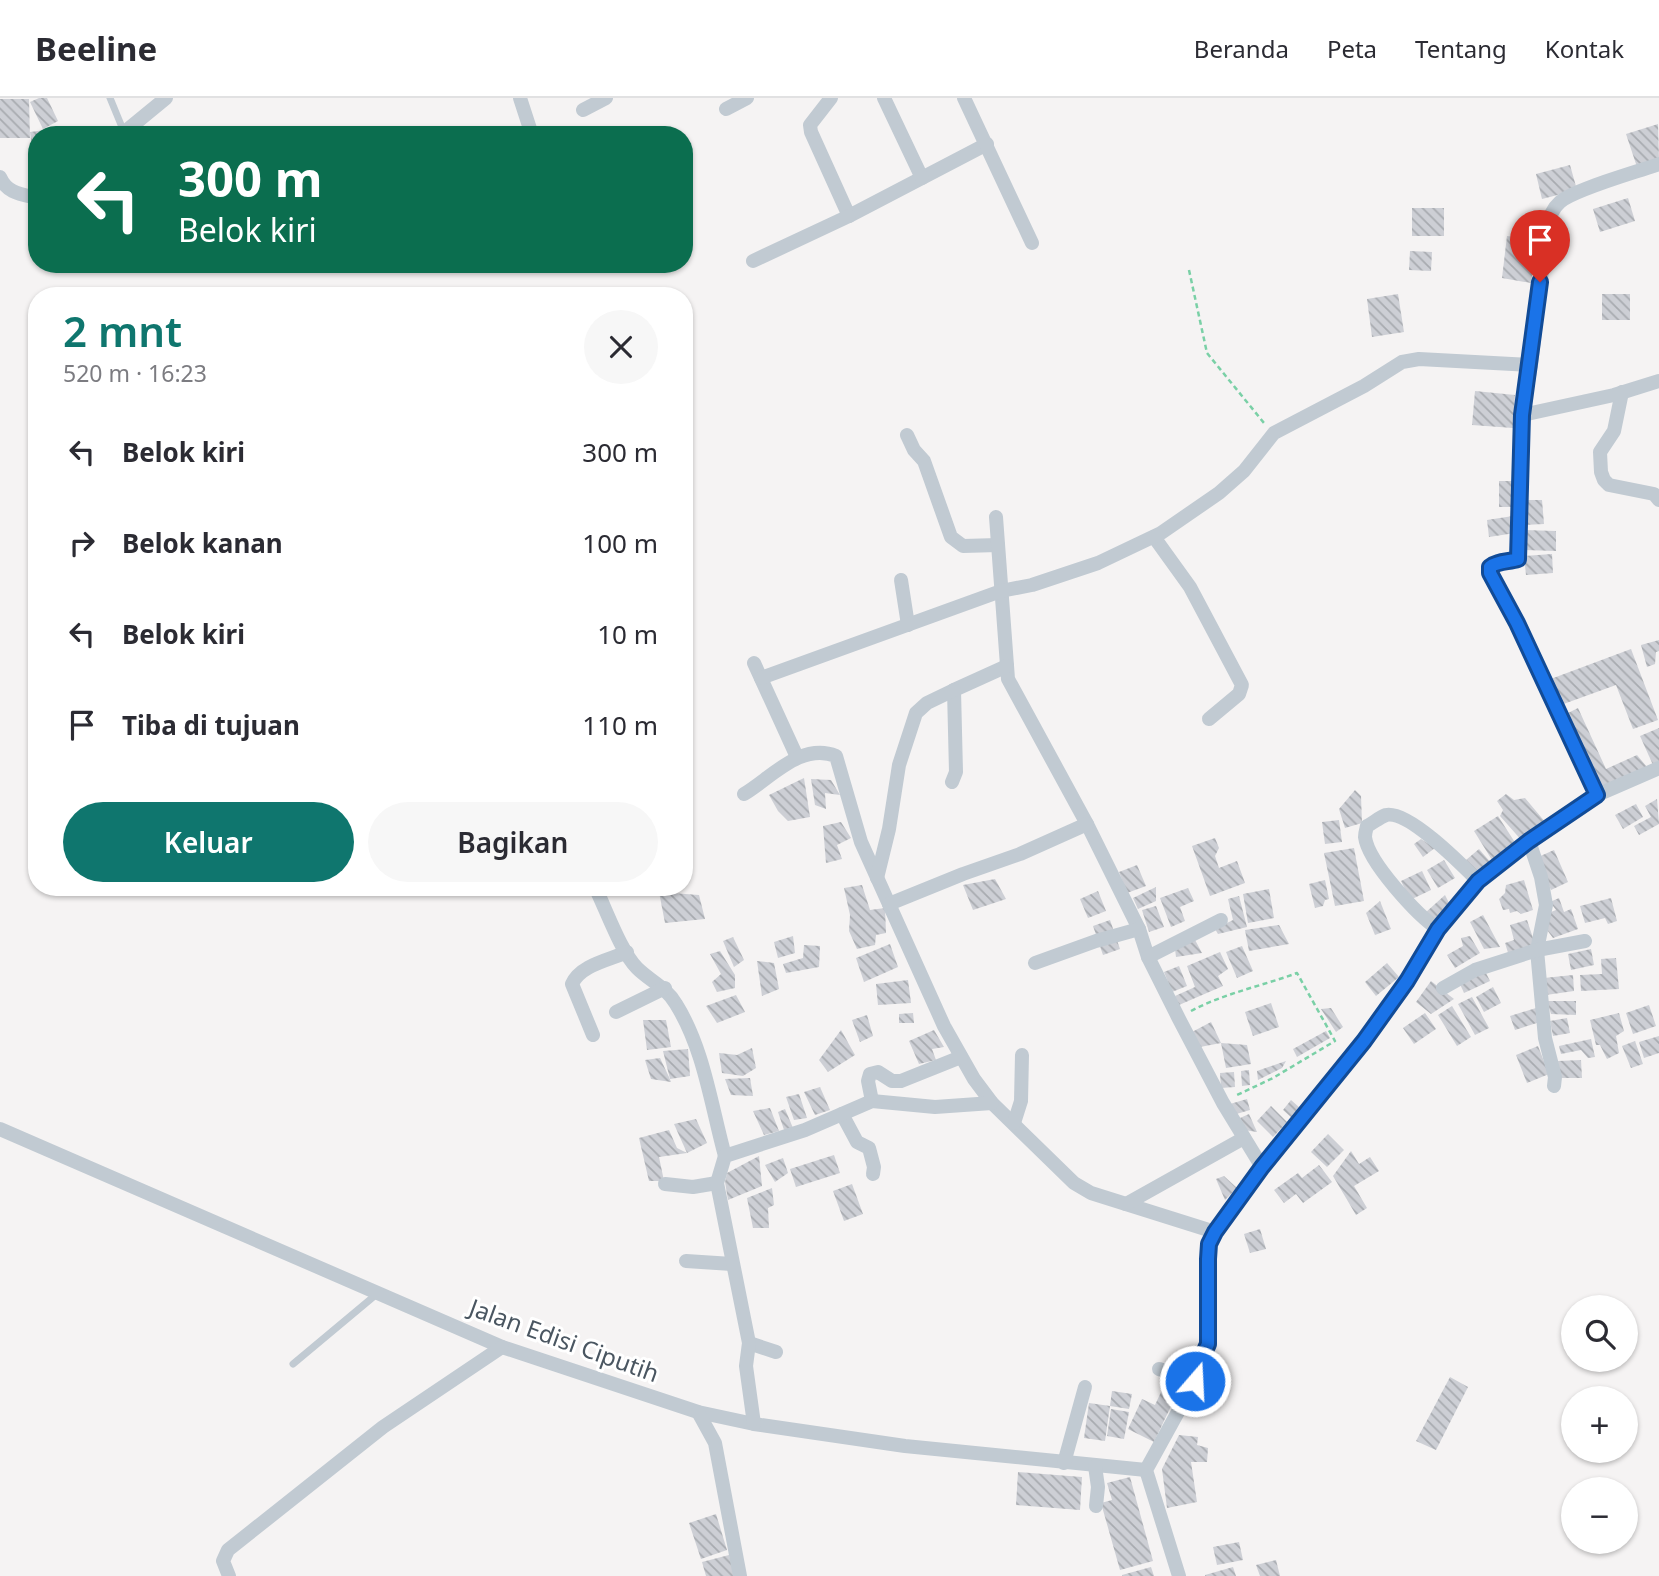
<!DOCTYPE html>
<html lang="id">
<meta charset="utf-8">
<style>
body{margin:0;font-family:"Noto Sans",sans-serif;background:#f7f7f7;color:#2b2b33;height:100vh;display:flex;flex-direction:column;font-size:26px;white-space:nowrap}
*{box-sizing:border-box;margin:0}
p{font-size:23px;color:#7c7c81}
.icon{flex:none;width:38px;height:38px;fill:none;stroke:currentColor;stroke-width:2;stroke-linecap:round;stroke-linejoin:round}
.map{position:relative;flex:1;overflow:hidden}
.drawer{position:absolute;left:28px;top:189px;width:665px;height:609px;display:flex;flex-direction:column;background:#fff;border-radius:28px;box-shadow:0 2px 5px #0004}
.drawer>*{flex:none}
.hud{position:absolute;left:28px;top:28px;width:665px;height:147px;border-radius:28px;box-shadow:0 2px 5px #0004;background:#0b6e4f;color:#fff;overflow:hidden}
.buttons{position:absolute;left:1561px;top:1197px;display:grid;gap:14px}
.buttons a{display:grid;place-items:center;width:77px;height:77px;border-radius:50%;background:#fff;box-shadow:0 2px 5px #0004;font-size:35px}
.pin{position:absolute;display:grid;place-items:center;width:60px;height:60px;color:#fff;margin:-72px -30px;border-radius:50% 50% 50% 0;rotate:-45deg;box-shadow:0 0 7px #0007}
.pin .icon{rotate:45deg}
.me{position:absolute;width:77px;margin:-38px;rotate:19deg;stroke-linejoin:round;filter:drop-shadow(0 0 5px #0008)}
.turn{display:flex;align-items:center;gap:24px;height:147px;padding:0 35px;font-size:32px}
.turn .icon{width:91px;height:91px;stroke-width:2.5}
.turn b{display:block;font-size:49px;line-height:60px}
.round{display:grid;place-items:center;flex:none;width:74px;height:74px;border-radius:37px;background:#f7f7f7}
.head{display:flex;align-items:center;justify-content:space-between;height:119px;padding:0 35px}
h1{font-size:42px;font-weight:600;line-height:52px;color:#0f766e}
.cta{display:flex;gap:14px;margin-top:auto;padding:14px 35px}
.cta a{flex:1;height:80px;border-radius:42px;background:#0f766e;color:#fff;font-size:28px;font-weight:600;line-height:80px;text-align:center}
.cta a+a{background:#f7f7f7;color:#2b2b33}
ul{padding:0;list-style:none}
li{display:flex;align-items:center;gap:21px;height:91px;padding:0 35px}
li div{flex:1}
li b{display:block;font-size:26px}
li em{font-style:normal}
header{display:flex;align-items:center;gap:42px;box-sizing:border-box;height:98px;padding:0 35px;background:#fff;border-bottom:2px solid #e1e1e2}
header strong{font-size:33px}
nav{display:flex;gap:38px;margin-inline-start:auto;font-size:24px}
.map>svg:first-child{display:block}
.building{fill:url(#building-back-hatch)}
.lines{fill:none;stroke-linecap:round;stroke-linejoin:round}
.path{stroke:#7ad0a6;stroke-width:2.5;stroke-dasharray:5 3.5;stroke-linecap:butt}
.lane{stroke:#c1cad2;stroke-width:7}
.street{stroke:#c1cad2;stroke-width:14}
.route-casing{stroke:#114b97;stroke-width:18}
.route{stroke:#1a73e8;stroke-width:12}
.labels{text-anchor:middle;stroke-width:6;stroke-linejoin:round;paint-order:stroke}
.street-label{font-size:24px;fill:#4a5661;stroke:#fff}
</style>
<header>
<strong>Beeline</strong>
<nav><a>Beranda</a><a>Peta</a><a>Tentang</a><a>Kontak</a></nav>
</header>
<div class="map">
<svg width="1659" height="1478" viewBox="0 0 1659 1478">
<defs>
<pattern id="building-back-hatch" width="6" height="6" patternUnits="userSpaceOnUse" patternTransform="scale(1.75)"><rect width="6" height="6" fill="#cdcfd5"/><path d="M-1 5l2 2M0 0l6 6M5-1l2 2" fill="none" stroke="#a8abb0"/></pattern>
</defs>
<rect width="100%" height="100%" fill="#f5f3f3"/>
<g class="building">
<path d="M39,0H47L58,23L43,31L30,4Z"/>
<path d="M0,1H29L30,40H0Z"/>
<path d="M1658,26L1659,62L1637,69L1626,36Z"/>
<path d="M53,31V37H37L35,72L30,34Z"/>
<path d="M1570,67L1577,92L1542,101L1536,76Z"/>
<path d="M1628,100L1635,123L1600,134L1593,111Z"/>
<rect x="1412" y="110" width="32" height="28"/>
<path d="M1507,138L1537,142L1531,185L1502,180Z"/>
<path d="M1410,153L1432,154L1431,173L1409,172Z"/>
<path d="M1398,196L1404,234L1372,239L1367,201Z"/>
<rect x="1602" y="196" width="28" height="26"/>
<path d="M1475,293L1515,297L1513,330L1472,327Z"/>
<rect x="1499" y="383" width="17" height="26"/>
<path d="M1522,402H1542L1544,426L1523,427Z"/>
<path d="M1513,418L1515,435L1489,439L1487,422Z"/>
<path d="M1522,432L1556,433V453L1522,452Z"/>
<path d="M1552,456L1553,475L1526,477L1524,458Z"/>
<path d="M1659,542V553L1656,554L1655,566L1647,569L1641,547Z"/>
<path d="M1631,551L1658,622L1633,631L1616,587L1558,608L1548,582Z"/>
<path d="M1578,610L1606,671L1637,657L1647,669L1599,692L1564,617Z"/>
<path d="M1659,630V665L1653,667L1640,638Z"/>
<path d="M804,680L810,719L788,723L778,713L769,697Z"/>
<path d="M811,681L831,682L840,697L825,695L826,711L815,707Z"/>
<path d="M1355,692L1361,698L1362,725L1345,730L1339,711Z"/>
<path d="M1506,696L1514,702L1525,700L1546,725L1523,744L1500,718L1503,712L1497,703Z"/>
<path d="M1657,701L1659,726L1639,737L1634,728L1651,719L1645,708Z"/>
<path d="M1636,706L1643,719L1623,731L1615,717Z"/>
<path d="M1498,718L1516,746L1492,762L1474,733Z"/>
<path d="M1339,722L1342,744L1325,746L1322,724Z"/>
<path d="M841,724L851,740L837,747L842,761L826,765L823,728Z"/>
<path d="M1215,740L1219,750L1215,758L1219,770L1237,763L1245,785L1210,798L1192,748Z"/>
<path d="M1421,741L1435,750L1423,759L1414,746Z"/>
<path d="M1354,750L1364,803L1335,808L1324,755Z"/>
<path d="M1479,751L1492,766L1479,777L1466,762Z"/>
<path d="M1554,752L1568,784L1551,792L1536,760Z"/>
<path d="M1444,762L1455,780L1438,790L1427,772Z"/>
<path d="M1137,767L1146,788L1127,795L1119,774Z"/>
<path d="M1422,773L1431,792L1410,802L1401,783Z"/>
<path d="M995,781L1006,801L973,812L963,787Z"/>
<path d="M1325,782L1329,801L1325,802L1323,808L1315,810L1309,786Z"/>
<path d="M1524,782L1533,812L1521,816L1517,813L1510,815L1509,811L1503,812L1499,801L1505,795L1506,787Z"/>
<path d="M862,787L870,812L885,810L886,835L876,837L875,847L857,851L849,833L850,817L844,790Z"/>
<path d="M1156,789V803L1138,811L1133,800Z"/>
<path d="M1188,790L1194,803L1180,809L1185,823L1171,829L1160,800Z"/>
<path d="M1269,791L1274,820L1248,825L1243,796Z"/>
<path d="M1098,793L1106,813L1088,820L1080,801Z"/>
<path d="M659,794L699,797L705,821L665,825Z"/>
<path d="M1445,797L1450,807L1439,824L1425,815Z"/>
<path d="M1239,798L1247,829L1218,836L1215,831L1233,822L1228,801Z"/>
<path d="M1559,800L1564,814L1571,811L1578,831L1553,840L1547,832L1551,814L1556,812L1550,804Z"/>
<path d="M1611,800L1617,823L1608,826L1605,820L1585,825L1580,808Z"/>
<path d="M1380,803L1391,831L1375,837L1366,815Z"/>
<path d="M1156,808L1164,829L1149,834L1142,812Z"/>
<path d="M1483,817L1500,849L1484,851L1470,824Z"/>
<path d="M1110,822L1120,851L1103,857L1093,828Z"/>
<path d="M1527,822L1536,849L1509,858L1505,845L1514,842L1510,827Z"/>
<path d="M1279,827L1289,846L1249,853L1245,832Z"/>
<path d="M793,838L795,855L778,860L774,844Z"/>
<path d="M1470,838L1480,855L1455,870L1447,857L1463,848L1461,840Z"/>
<path d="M733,839L744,862L734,869L723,843Z"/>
<path d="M1194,840L1202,855L1176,859L1175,851Z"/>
<path d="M890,846L898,869L864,884L856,860Z"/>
<path d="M804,847L820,848L819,869L786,875L783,866L803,860Z"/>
<path d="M1242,848L1253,873L1237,880L1226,854Z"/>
<path d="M1591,851L1594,867L1571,872L1568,856Z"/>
<path d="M720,853L735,877V890L717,894L712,884L721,876L710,856Z"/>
<path d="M1220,854L1228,871L1218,878L1223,888L1179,907L1175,898L1195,889L1187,868Z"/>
<path d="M1616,860L1619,891L1581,893L1580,877L1602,876L1601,861Z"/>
<path d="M757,863L774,865L779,891L762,898Z"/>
<path d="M1387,865L1399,879L1376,898L1365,884Z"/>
<path d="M1179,868L1187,888L1172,894L1164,874Z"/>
<path d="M1485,873L1490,883L1464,895L1460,886Z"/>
<path d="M1573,877L1574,893L1546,897L1544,880Z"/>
<path d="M908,882L911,905L878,907L876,886Z"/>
<path d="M1431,883L1454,901L1431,916L1416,904Z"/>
<path d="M1493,889L1501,905L1484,914L1476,899Z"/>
<path d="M736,897L745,914L717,925L706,908Z"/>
<path d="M1472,899L1489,930L1475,937L1458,906Z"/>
<path d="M1547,903H1576V917L1551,916Z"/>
<path d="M1271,905L1279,929L1253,938L1245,914Z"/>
<path d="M1649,907L1656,928L1633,936L1626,915Z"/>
<path d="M1452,908L1471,939L1457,948L1438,917Z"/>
<path d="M1331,910L1343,929L1336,934L1321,911Z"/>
<path d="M1536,910L1540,924L1515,932L1510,918Z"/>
<path d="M913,915L914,925H899V916Z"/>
<path d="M1425,915L1436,931L1414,946L1403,930Z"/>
<path d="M1619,915L1624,933L1616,938L1619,955L1607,961L1600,947H1596L1590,922Z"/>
<path d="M867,917L873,938L860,944L852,922Z"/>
<path d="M1567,920L1570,935L1553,938L1550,923Z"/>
<path d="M643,922H666L671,949L647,952Z"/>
<path d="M1211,924L1221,945L1200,949L1192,934Z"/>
<path d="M841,932L855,957L828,974L819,962Z"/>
<path d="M934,932L944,949L932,951L936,962L919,966L909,943Z"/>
<path d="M1326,933L1330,940L1297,959L1293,951Z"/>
<path d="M1659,938V955L1644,960L1639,944Z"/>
<path d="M1591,941L1595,959L1588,960L1581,952L1561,956L1559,948Z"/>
<path d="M1635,943L1643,966L1631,970L1622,948Z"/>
<path d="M1221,945L1247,947L1251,966L1226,970Z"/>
<path d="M1538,948L1549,976L1527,985L1516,957Z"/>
<path d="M752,950L756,970L743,978L722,975L719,955L737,957Z"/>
<path d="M688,951L690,978L670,981L663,953Z"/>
<path d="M660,960L669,979L671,984L651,981L645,962Z"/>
<path d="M1581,962L1582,980H1559L1558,963Z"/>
<path d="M1286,963L1282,970L1258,982L1257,973Z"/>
<path d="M1249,972L1250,987L1242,988L1241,973Z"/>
<path d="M1234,974L1235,989L1221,990L1220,975Z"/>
<path d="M750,980L753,998L731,997L725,981Z"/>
<path d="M820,989L830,1012L815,1017L804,994Z"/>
<path d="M799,996L807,1020L794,1022L786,999Z"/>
<path d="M1247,1001L1250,1012L1233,1017L1230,1006Z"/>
<path d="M1291,1002L1300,1010L1292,1020L1283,1012Z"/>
<path d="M1271,1008L1287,1024L1273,1039L1257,1023Z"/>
<path d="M770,1010L779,1033L764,1037L753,1013Z"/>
<path d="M785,1011L793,1030L784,1032L778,1014Z"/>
<path d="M1249,1016L1257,1034L1244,1032L1240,1020Z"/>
<path d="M696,1021L707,1045L687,1055L674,1026Z"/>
<path d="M669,1032L677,1050L687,1055L659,1059L664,1083H649L639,1040Z"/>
<path d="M1328,1036L1344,1052L1327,1069L1311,1054Z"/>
<path d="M1351,1053L1359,1066L1370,1059L1379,1073L1354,1088L1367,1110L1356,1117L1333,1078Z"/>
<path d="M834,1057L840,1075L796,1089L790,1071Z"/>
<path d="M759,1058L762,1088L728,1102L725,1084L727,1075Z"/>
<path d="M783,1060L788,1075L775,1084L765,1067Z"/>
<path d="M1319,1067L1332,1084L1303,1105L1296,1096L1284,1105L1274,1092L1298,1075L1302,1080Z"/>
<path d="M1224,1078L1237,1090L1225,1102L1216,1081Z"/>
<path d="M852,1086L863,1116L844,1123L833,1093Z"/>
<path d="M772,1090L774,1107L768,1110L769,1130H753L747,1100Z"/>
<path d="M1260,1131L1266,1151L1250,1155L1244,1136Z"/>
<path d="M1450,1279L1468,1289L1436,1352L1416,1343Z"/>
<path d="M1167,1281L1181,1287L1154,1344L1128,1331L1142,1301L1155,1307Z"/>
<path d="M1112,1293L1132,1296L1129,1311L1110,1308Z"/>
<path d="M1089,1305L1110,1308L1105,1343L1084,1340Z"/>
<path d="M1111,1311L1129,1314L1124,1341L1107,1338Z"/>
<path d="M1179,1337L1198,1339L1197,1347L1208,1350L1207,1364H1191L1197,1404L1167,1410L1162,1371Z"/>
<path d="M1018,1374L1082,1379L1080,1412L1016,1407Z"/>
<path d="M1130,1379L1153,1463L1120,1472L1101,1405L1112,1402L1107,1385Z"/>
<path d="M716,1416L727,1452L701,1461L689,1425Z"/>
<path d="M1239,1444L1243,1462L1217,1467L1213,1449Z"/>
<path d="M729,1457L735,1478H706L702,1464Z"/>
<path d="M1276,1462L1280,1478H1260L1256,1467Z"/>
<path d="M1151,1469L1154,1478H1122V1477Z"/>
<path d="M1233,1469L1236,1478H1205V1477Z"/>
</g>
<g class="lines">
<g class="path">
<path d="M1189,172L1207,255L1264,325"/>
<path d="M1191,913C1225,895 1262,888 1297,875L1335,943L1273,980L1235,998"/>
</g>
<g class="lane">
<path d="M110,0L124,34"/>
<path d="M293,1266L378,1195"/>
</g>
<g class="street">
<path d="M520,0L532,37"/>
<path d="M831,0L810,27L811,34L849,118L987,46"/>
<path d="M884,0L922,80"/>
<path d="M964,0L1032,145"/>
<path d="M726,11L747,0"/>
<path d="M583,12L606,0"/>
<path d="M121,37L166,0"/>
<path d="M0,79C7,95 20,96 37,100"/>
<path d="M753,163L849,118"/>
<path d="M1622,294L1614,333L1600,354L1601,374L1604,382L1609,387L1654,396L1659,402"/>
<path d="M1522,317L1614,297L1659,283"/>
<path d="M907,337L914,352L924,363L951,439L963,448L998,447"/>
<path d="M996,419L1008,581L1087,726L1139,831L1148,859L1178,919L1223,1005L1262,1069"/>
<path d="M1154,439L1190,489L1242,587L1239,596L1209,621"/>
<path d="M901,482L908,527"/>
<path d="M754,565L797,659"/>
<path d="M761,580L1001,493L1032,487L1098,465L1161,435L1219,395L1244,373L1274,335L1364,288L1402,264L1419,261L1531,267"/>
<path d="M952,684L956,674L954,592L1007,568"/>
<path d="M744,696C771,680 801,644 836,658L861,744L944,928L974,981L992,1005L1074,1085L1091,1095L1215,1134"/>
<path d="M1597,697L1517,525L1490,475V469C1497,463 1509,464 1518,461L1522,317L1531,267L1547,129C1550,119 1552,111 1560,104C1575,91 1637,74 1659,66"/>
<path d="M1529,743L1541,779L1546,807L1537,852L1545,940L1555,979L1554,988"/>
<path d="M877,780L889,731L899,667L916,615L927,605L954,592"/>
<path d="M595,789C606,811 621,854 637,870C650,883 666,889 676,906C704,951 711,1007 725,1058"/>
<path d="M889,806L963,776L1020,756L1087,726"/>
<path d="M1438,831C1418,818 1368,764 1365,739C1365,735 1366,732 1367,728C1373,725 1380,719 1386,717C1408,712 1462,767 1478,783"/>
<path d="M1148,859L1221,822"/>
<path d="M1035,865L1096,843L1139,831"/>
<path d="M1443,890L1475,872L1537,852L1585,843"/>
<path d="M616,914L665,890"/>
<path d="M593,937L572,886C580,867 609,862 627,854"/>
<path d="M872,1003L868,983L870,976L878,974L892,983H901L961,959"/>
<path d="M842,1016L857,1044L869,1050L874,1069L873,1076"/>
<path d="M1014,1025L1021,1003L1022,957"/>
<path d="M0,1031L502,1249L698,1314L754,1326L905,1348L1146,1372"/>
<path d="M665,1086L693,1089L717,1085"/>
<path d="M1126,1106L1244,1040"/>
<path d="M686,1163L732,1166"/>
<path d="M749,1245L776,1254"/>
<path d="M1159,1271L1195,1283"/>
<path d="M698,1314L715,1345L740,1478"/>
<path d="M754,1326L746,1268L749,1245L717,1085L725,1058L805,1032L872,1003L935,1009L992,1005"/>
<path d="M1064,1365L1085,1289"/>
<path d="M1095,1368L1098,1389L1096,1408"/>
<path d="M229,1478L223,1463L228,1452L383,1329L502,1249"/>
<path d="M1179,1478L1146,1372L1195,1283L1194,1277L1208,1246L1207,1161L1209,1146L1215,1134L1262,1069L1364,943L1407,883L1438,831L1478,783L1529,743L1597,697L1659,670"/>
</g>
</g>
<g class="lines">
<defs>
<path id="route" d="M1195,1283L1194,1277L1208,1246V1161L1209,1146L1215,1134L1262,1069L1364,943L1407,883L1438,831L1478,783L1529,743L1597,697L1517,525L1490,475V469C1497,463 1509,464 1518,461L1522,317L1540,184"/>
</defs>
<use href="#route" class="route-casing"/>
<use href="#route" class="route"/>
</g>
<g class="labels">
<g class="street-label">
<text transform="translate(564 1243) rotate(20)" y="8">Jalan Edisi Ciputih</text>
</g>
</g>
</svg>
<div class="buttons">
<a><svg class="icon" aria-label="search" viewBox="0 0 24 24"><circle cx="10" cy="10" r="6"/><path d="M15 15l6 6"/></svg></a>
<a>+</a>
<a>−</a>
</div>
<div class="pin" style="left:1540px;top:184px;background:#d93025"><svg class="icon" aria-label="arrive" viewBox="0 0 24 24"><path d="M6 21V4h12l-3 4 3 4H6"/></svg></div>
<svg class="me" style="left:1195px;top:1283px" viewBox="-20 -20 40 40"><circle r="17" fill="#1a73e8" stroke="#fff" stroke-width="3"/><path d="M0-11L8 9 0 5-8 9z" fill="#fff"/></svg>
<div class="hud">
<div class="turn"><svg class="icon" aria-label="left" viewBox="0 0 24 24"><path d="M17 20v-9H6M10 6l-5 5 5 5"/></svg><div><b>300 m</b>Belok kiri</div></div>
</div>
<section class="drawer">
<div class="head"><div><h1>2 mnt</h1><p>520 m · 16:23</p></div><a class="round"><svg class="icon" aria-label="close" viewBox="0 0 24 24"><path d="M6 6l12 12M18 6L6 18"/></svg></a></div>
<ul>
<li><svg class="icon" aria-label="left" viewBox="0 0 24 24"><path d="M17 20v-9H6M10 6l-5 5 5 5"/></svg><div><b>Belok kiri</b></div><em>300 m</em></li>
<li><svg class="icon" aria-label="right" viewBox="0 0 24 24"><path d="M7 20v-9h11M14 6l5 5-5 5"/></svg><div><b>Belok kanan</b></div><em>100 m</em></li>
<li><svg class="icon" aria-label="left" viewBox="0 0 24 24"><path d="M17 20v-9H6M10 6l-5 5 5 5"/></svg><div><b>Belok kiri</b></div><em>10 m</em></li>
<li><svg class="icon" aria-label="arrive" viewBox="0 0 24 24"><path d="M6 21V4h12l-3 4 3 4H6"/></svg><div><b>Tiba di tujuan</b></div><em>110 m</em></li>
</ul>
<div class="cta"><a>Keluar</a><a>Bagikan</a></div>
</section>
</div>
